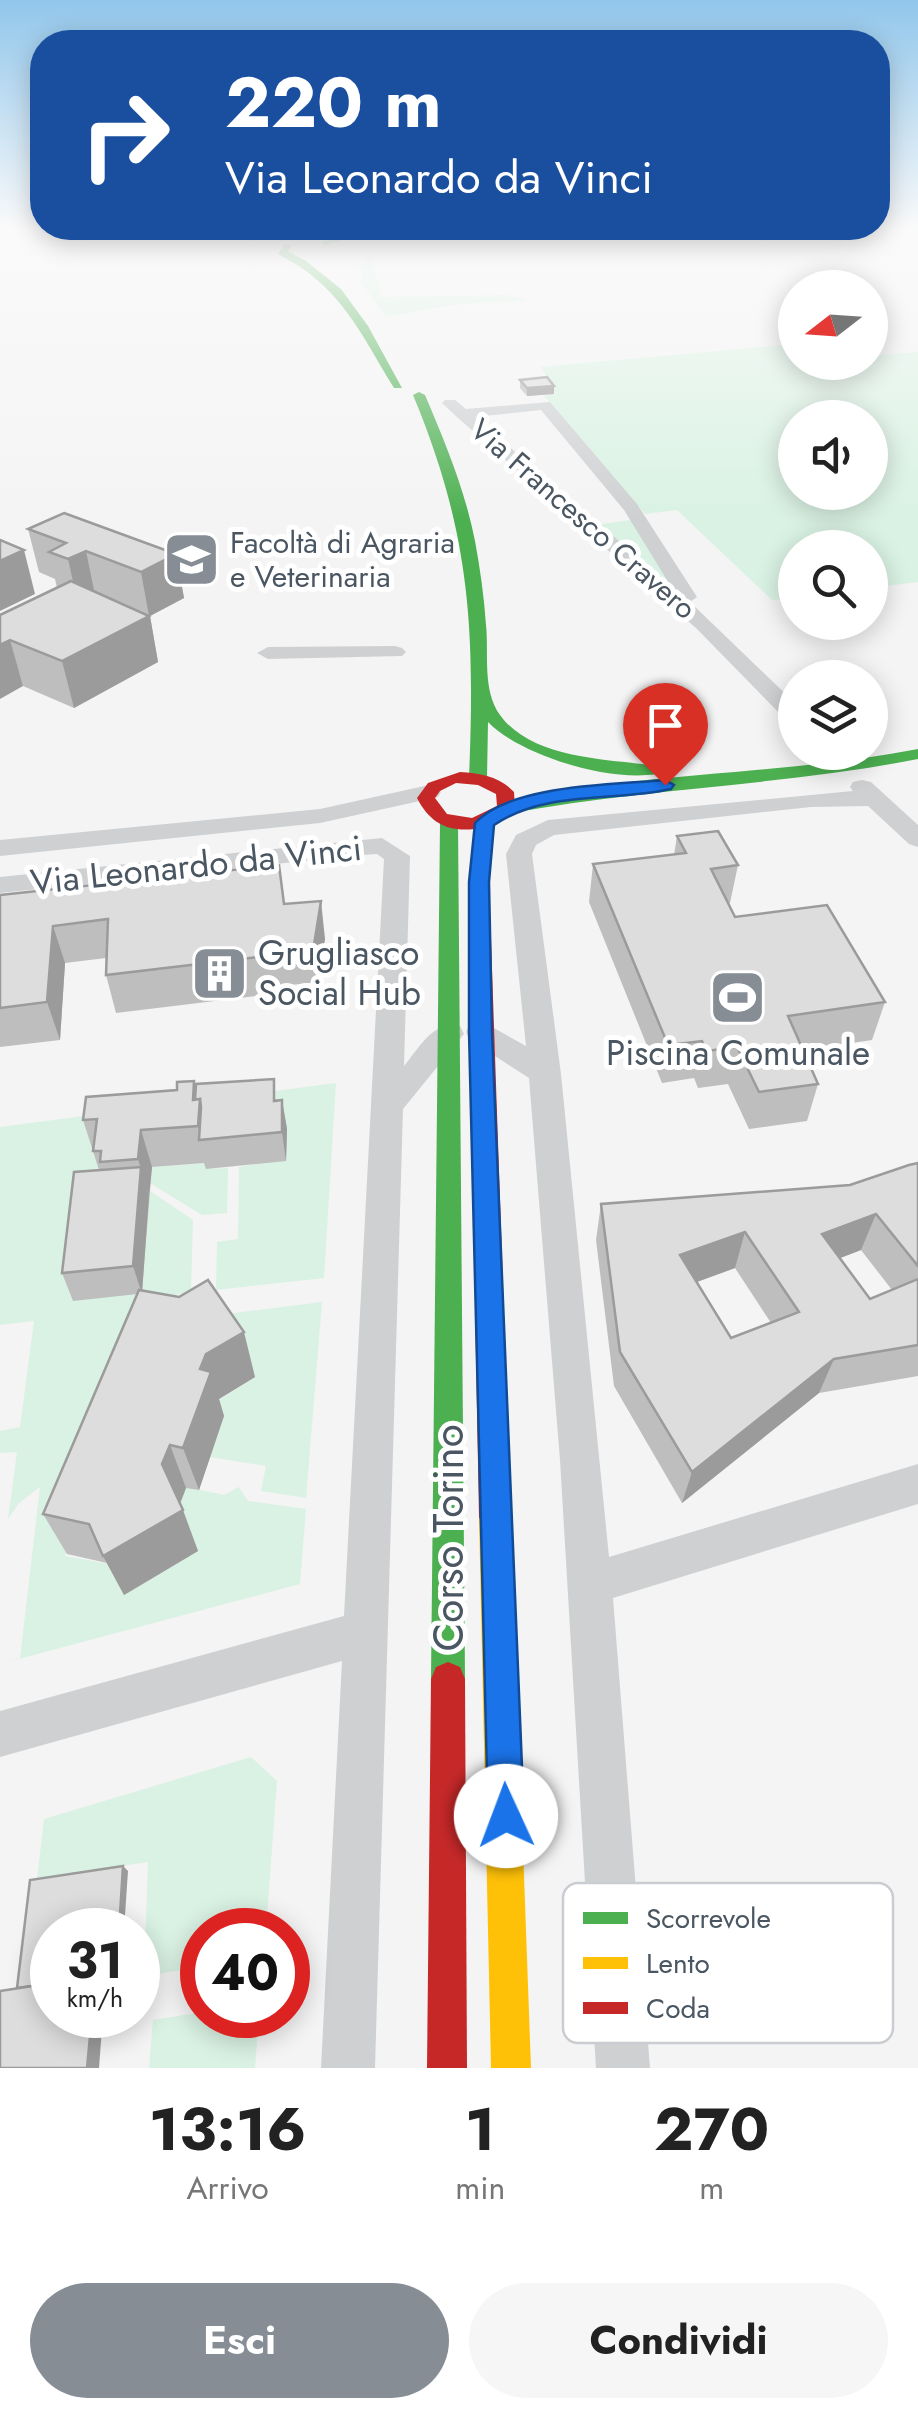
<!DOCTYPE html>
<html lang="it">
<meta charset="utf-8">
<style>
body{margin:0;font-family:Jost,sans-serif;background:#f6f6f6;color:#222;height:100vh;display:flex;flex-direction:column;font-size:38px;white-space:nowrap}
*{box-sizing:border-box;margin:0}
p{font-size:32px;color:#767676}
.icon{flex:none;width:55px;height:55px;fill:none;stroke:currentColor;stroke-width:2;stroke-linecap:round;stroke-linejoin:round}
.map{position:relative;height:2068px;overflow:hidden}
.side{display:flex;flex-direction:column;background:#fff;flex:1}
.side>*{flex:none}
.top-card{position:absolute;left:30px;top:30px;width:860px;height:210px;border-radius:40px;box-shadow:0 5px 25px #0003;background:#1a4fa0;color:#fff;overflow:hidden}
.needle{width:65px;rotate:253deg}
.buttons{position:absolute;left:778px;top:270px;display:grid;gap:20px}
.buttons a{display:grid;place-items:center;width:110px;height:110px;border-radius:50%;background:#fff;box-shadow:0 5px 25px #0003;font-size:50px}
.speed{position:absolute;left:30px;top:1908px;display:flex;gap:20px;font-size:50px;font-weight:700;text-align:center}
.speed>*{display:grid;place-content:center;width:130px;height:130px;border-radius:50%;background:#fff;box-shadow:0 5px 25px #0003;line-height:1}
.speed small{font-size:25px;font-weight:400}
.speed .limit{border:15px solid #d22;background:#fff;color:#111}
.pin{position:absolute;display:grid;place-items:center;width:85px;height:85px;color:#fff;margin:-102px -42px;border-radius:50% 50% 50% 0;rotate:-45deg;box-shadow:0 0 10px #0007}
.pin .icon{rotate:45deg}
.me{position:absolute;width:110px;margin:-55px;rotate:358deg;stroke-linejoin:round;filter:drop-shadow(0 0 8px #0008)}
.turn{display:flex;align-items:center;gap:35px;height:210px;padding:0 30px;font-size:45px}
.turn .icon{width:130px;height:130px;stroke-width:2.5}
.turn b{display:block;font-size:70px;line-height:85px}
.eta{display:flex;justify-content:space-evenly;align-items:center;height:170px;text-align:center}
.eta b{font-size:60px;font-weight:700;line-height:70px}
.action{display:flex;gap:20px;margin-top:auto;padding:20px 30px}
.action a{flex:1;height:115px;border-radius:60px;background:#868d94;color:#fff;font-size:40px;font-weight:700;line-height:115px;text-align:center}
.action a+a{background:#f6f6f6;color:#222}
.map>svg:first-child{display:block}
.green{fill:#d9f2e3;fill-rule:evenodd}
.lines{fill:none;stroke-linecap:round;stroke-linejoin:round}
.street{fill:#ced0d2;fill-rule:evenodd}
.fast{fill:#4caf50;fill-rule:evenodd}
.slow{fill:#ffc107;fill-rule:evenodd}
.jam{fill:#c62828;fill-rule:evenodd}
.wall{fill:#bebebf;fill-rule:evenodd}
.shaded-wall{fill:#9b9b9b}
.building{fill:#ddddde;stroke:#9b9b9b;stroke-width:2.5;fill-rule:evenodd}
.route{fill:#1a73e8;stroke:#114b97;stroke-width:2.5}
.labels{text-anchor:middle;stroke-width:10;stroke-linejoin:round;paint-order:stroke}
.far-street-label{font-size:30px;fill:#4a5661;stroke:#fff}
.far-poi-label{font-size:30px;fill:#4a5661;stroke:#fff;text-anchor:start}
.street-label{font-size:35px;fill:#4a5661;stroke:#fff}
.poi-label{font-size:35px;fill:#4a5661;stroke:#fff;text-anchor:start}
.near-street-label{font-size:42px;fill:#4a5661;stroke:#fff}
.key{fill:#fff;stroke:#c9ccd0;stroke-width:2.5}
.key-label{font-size:28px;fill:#4a5661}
</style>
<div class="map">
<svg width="918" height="2068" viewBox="0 0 918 2068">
<rect width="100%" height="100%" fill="#f4f4f4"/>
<g class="green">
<path d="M371,250L377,251L374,263L381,297L508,295L528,300L459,304L386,317L360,281L363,279L359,270Z"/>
<path d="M795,344V362H870V356L918,352V582L870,588V548H795V598L772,600L677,510L645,514L544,396L556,394L548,385L553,384L540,367ZM795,418H870V492H795Z"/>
<path d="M631,520L671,586L665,585L595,525Z"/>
<path d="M336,1083L324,1278L216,1290L217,1242L238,1239L239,1167L262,1163L186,1128L98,1135L142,1294L150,1191L193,1220L191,1293L164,1296L169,1321L322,1302L306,1498L261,1491L266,1466L210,1457L224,1417L219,1400L255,1377L156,1337L65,1556L110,1564L179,1506L186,1487L224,1495L239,1487L248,1501L306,1509L300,1584L0,1664L20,1658L40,1487L19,1503L8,1519L17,1452L0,1453V1431L20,1427L34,1321L0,1325V1127Z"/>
<path d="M206,1163L207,1169L228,1168L227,1213L202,1215L150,1183L152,1167Z"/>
<path d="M251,1757L277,1781L266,1930H202V1967L144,1976L148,1862L37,1879L44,1819Z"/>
<path d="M202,2012L259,2015L255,2068H149L153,2020Z"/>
</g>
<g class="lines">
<g class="street">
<path d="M445,400H455L466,409L550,402L637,504L697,597L690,602L795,703V723L787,721L697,629L457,417L442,403ZM541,410L624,510L670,585L475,417Z"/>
<path d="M395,646L402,648L406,652L402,656L268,659L257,653L268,647Z"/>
<path d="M862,780L871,782L918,825V847L909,844L868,806L811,807L554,835L536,845L532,854L561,1074L609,1557L918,1464V1504L613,1598L650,2068H596L560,1460L529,1078L470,1040L466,1032L470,1024L481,1021L526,1046L506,854L516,835L548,820L853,791L850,787L853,782Z"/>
<path d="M429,785L438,787L441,792L438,797L320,823L0,856V840L320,809Z"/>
<path d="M382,838L410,856L404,1066C419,1048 434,1019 460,1026L464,1034L403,1109L375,2068H321L342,1661L0,1757V1711L344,1616L384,859L377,854L362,855L0,893V877Z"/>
</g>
<g class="fast">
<path d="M366,230L374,231L325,245L321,242Z"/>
<path d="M285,244L292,246L287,251L306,261L341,289L368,326L402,388H394C359,331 341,286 278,254Z"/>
<path d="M419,392L425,395C445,442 465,490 475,541C480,568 484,596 486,625C489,653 482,690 500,715C531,758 603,759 650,765L659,770L656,774C610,782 521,756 488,722L487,778L478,783L469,778C475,630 471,534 413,395Z"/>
<path d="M918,749V759C782,786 642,788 506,814L497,808L499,804C636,771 780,776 918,749Z"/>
<path d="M449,817L458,823L465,1679L460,1691L448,1696L436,1691L431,1679L440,823Z"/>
</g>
<path class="slow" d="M495,1502L506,1506L511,1517L531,2068H491L479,1517L484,1506Z"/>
<g class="jam">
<path d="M460,772C481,773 500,777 514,792L515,808L494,823L489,882L511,1517L506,1528L495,1532L484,1528L479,1517L470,1032L469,882L475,829C447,832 430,823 417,798L428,783ZM456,783L478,785L496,794L497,806L472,818L447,814L435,798L440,791Z"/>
<path d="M448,1662L460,1667L465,1679L467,2068H427L431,1679L436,1667Z"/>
</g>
</g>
<g class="wall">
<path d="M520,380L554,386V394L527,396L520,388Z"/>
<path d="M28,529L176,554L184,598L150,616L158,662L74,708L23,686L0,615L57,588L55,579L39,572Z"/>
<path d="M677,836L738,865L730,903H728L735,917L885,1002L872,1040L803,1050L818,1084L807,1121L749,1129L728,1084L698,1088L694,1078L662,1083L589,902L593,864L674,855Z"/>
<path d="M0,895L284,904L325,939L318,982L272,987V994L116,1013L106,975V958L65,963L60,1040L0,1047Z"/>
<path d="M194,1081L196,1090L282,1100L287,1129L286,1161L206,1169L204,1163L152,1167L142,1291L255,1377L219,1399L224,1416L199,1490L186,1488L180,1504L198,1551L124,1595L107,1563L67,1554L43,1514L138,1294L73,1301L62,1273L99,1170L83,1120L177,1090Z"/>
<path d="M918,1163V1376L819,1393L682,1503L614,1386L596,1240L601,1204L850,1185ZM861,1250L892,1290L870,1299L840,1258ZM735,1268L771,1323L731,1338L697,1282Z"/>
</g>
<g class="shaded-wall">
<path d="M554,386V394L527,396V388Z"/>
<path d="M24,550L35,594L0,611V561Z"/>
<path d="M86,551L95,595L78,604L68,559Z"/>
<path d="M176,554L184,598L150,616L158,662L74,708L62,661L149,616L141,572Z"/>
<path d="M10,640L23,686L0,699V645Z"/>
<path d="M321,901L325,939L318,982L314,945Z"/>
<path d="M53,926L65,963L60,1040L47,1002Z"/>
<path d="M194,1081L208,1137L201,1139L193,1100Z"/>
<path d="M282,1100L287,1129L286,1161L282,1132Z"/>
<path d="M141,1130L152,1167L149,1196L138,1159Z"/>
<path d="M141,1167L149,1196L142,1294L133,1266Z"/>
<path d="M876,1214L861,1250L809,1270L822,1234Z"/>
<path d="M745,1232L735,1268L672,1291L680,1255Z"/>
<path d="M244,1332L255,1377L219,1399L224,1416L199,1490L183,1448L200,1369L206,1354Z"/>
<path d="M834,1359L819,1393L682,1503L692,1472Z"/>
<path d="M170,1445L186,1488L179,1506L162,1464Z"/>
<path d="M183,1510L198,1551L124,1595L103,1556Z"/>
<path d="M123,1866L128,1871L124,1930H119Z"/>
<path d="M92,2015H103L99,2068H87Z"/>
</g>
<g class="building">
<path d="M547,377L554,386L527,388L520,380Z"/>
<path d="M64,513L176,554L141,572L86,551L68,559L49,552L66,543L28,529Z"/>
<path d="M0,540L24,550L0,561Z"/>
<path d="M71,581L149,616L62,661L10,640L0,645V615Z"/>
<path d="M718,831L738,865L711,869L735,917L827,905L885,1002L788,1016L818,1084L759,1092L737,1047L706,1051L702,1041L668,1045L593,864L686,853L677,836Z"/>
<path d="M279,865L284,904L321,901L314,945L266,950V956L106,975L108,919L53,926L47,1002L0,1008V895Z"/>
<path d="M274,1079V1101L282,1100V1132L199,1140L201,1107L200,1099L195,1100L196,1084Z"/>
<path d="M194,1081L193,1100L200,1099L198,1126L141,1130L138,1159L100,1162L101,1151H93L97,1119L83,1120L86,1097L177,1090V1082Z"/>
<path d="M918,1163V1266L876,1214L822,1234L870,1299L918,1279V1345L834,1359L692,1472L620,1352L601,1204L850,1185L909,1165ZM745,1232L799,1312L731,1338L680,1255Z"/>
<path d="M141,1167L133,1266L62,1273L74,1172Z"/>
<path d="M208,1280L244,1332L206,1354L200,1369L211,1372L183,1448L170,1445L162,1464L183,1510L103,1556L89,1524L43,1514L139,1290L179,1297Z"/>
<path d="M123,1866L119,1930H52V1983L17,1988L30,1880Z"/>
<path d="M52,1983V2015H92L87,2068H0V1991Z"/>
</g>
<linearGradient id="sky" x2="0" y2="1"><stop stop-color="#91c6eb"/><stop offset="0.44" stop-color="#fafafa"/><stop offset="1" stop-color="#fafafa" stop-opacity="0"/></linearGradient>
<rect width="918" height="519" fill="url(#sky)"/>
<path class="route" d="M665,780L674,785L671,789C613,802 546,790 494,825L489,882L492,1032L524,1816L519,1829L506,1835L493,1829L488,1816L469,1032V882L475,823C511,784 614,785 665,780Z"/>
<defs>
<symbol id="university-square" viewBox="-11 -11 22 22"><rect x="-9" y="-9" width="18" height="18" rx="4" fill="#868d94" stroke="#fff"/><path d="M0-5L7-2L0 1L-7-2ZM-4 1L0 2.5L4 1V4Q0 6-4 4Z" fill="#fff"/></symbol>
<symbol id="building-square" viewBox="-11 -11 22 22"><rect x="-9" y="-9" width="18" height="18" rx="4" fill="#868d94" stroke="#fff"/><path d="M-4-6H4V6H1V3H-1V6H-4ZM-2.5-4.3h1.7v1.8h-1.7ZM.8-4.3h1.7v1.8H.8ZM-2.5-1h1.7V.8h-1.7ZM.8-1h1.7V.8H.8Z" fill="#fff"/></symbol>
<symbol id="stadium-square" viewBox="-11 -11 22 22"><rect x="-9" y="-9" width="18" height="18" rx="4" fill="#868d94" stroke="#fff"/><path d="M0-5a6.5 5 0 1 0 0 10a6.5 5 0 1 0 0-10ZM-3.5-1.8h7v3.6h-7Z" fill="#fff"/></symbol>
</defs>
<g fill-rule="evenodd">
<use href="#university-square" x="160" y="528" width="63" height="63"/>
<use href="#building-square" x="188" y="942" width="63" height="63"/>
<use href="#stadium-square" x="706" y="966" width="63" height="63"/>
</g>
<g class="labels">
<g class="far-street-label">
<text transform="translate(583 519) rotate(41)" y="10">Via Francesco Cravero</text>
</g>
<g class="far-poi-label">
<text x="230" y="553">Facoltà di Agraria<tspan x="230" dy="34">e Veterinaria</tspan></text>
</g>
<g class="street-label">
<text transform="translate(196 865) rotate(-6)" y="12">Via Leonardo da Vinci</text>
</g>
<g class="poi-label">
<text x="258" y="965">Grugliasco<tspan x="258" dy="40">Social Hub</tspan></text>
<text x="738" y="1065" text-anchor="middle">Piscina Comunale</text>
</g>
<g class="near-street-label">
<text transform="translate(448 1538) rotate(-90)" y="15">Corso Torino</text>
</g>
</g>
<rect x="563" y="1883" width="330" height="160" rx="15" class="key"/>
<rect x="583" y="1912" width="45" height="12" fill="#4caf50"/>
<rect x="583" y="1957" width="45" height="12" fill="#ffc107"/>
<rect x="583" y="2002" width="45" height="12" fill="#c62828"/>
<g class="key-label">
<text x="646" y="1928">Scorrevole</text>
<text x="646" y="1973">Lento</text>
<text x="646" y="2018">Coda</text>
</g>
</svg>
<div class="buttons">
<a><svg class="needle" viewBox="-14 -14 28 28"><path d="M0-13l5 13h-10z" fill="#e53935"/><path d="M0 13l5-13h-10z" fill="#767676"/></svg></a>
<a><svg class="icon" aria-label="sound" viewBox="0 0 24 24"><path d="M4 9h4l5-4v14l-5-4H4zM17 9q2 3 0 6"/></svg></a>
<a><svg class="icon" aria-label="search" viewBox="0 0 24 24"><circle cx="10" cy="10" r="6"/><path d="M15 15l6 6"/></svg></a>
<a><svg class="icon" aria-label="layers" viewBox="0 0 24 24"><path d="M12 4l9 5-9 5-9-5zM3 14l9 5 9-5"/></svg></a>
</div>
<div class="speed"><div>31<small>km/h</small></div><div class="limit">40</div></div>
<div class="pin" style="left:665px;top:785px;background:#d93025"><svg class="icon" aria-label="arrive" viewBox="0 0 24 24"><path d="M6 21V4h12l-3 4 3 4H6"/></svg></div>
<svg class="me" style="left:506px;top:1816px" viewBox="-20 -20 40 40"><circle r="19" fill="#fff"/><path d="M0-13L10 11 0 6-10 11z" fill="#1a73e8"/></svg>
<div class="top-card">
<div class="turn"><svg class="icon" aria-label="right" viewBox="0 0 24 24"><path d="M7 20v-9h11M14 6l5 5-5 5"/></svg><div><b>220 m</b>Via Leonardo da Vinci</div></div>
</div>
</div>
<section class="side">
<div class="eta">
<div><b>13:16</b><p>Arrivo</p></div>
<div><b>1</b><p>min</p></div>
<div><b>270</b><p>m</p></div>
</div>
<div class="action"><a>Esci</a><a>Condividi</a></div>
</section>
